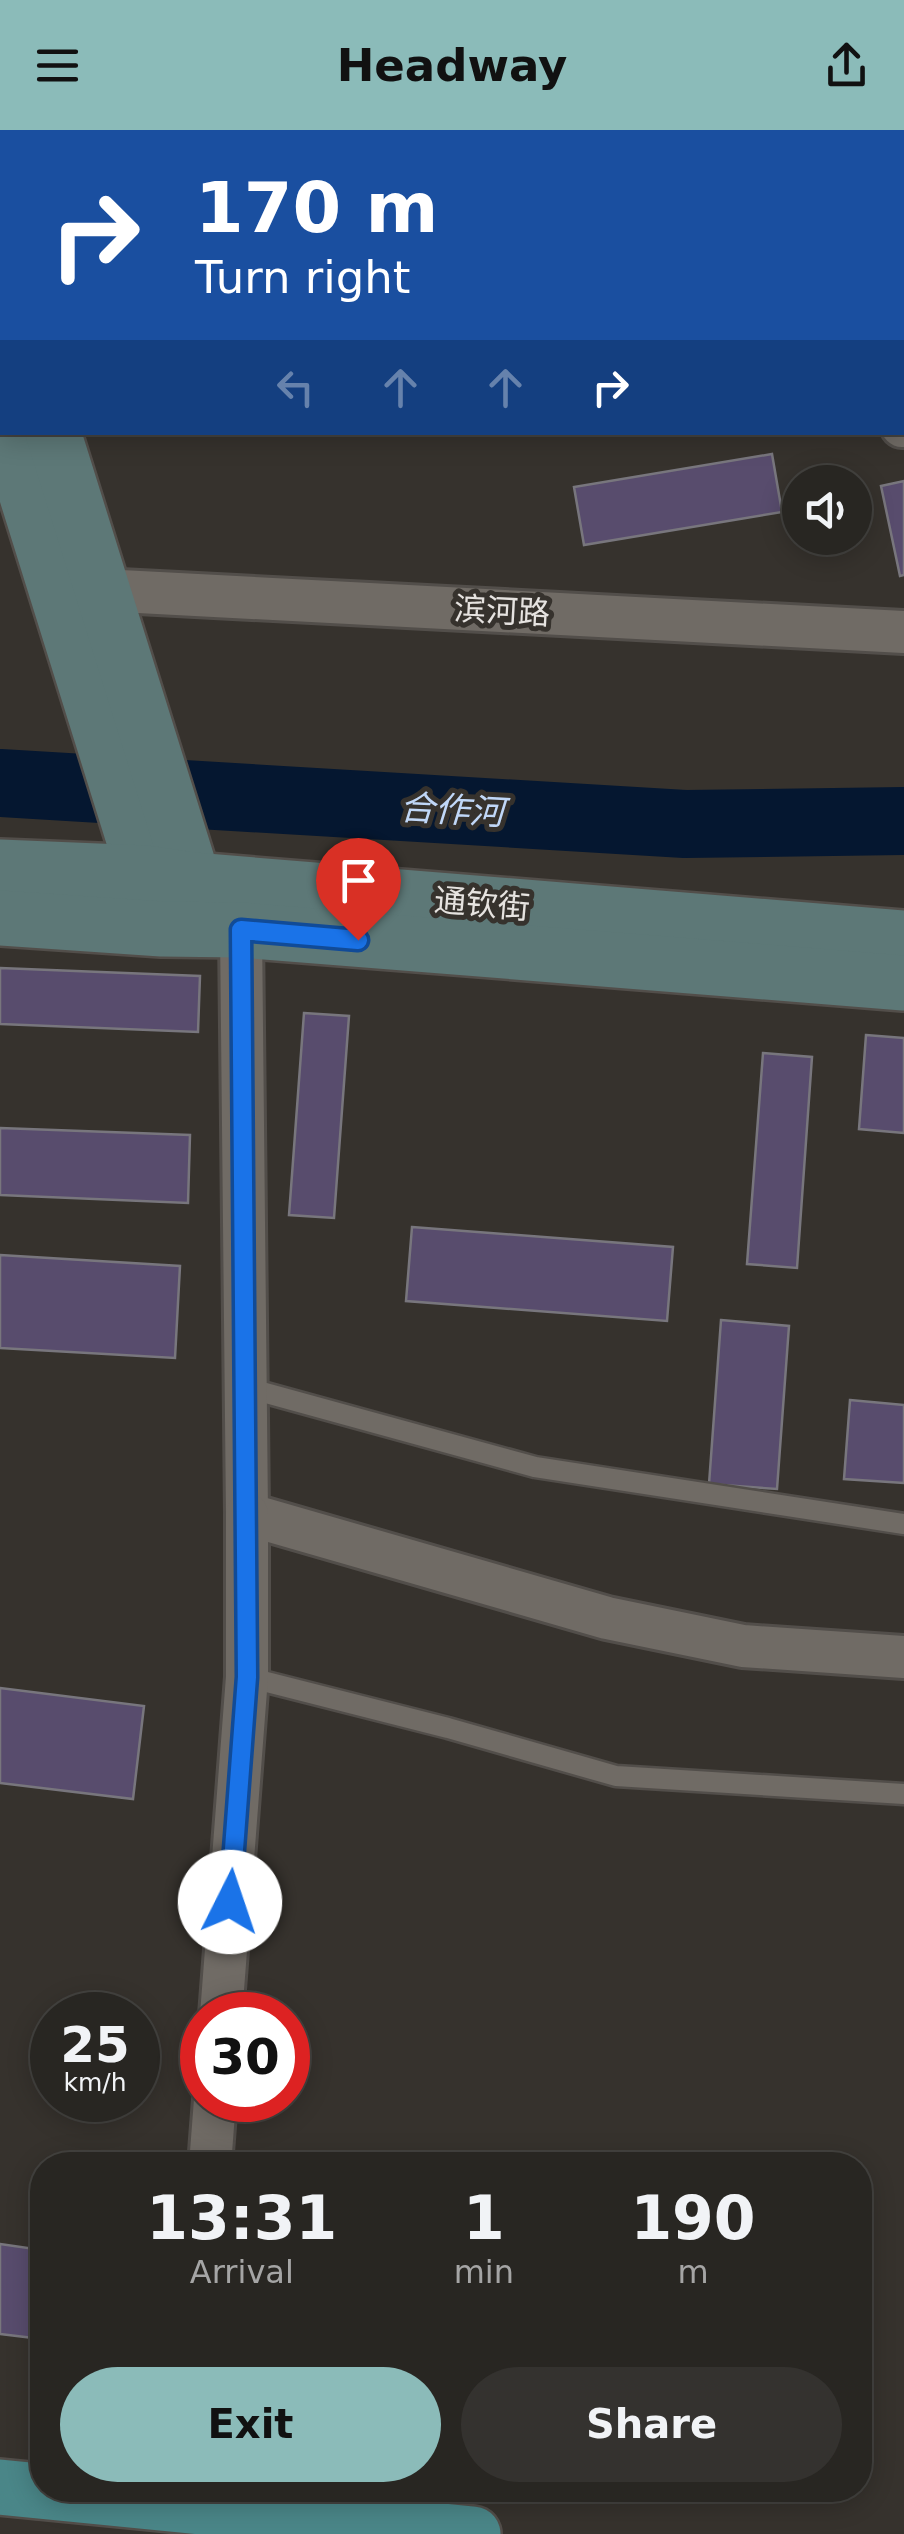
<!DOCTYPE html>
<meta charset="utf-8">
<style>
body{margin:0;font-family:"DejaVu Sans","Noto Sans SC",sans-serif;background:#34322f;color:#f1f3f6;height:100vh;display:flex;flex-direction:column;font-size:38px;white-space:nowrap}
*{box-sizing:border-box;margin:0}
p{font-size:32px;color:#a5a5a5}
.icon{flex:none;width:55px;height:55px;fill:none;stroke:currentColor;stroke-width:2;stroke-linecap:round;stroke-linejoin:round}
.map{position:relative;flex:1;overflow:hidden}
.details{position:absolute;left:30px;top:2022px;width:842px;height:350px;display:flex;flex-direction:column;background:#282622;border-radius:40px;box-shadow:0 5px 25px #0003,0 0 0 2px #444340}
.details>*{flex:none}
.banner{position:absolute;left:0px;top:0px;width:905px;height:305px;box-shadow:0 5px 25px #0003,0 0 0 2px #444340;background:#1a4fa0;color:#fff;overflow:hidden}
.fabs{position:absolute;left:782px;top:335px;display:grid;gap:20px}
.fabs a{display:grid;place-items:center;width:90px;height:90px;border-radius:50%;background:#282622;box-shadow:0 5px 25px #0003,0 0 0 2px #444340;font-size:50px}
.speed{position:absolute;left:30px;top:1862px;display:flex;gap:20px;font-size:50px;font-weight:700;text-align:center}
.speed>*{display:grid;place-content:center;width:130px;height:130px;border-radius:50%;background:#282622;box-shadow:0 5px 25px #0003,0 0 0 2px #444340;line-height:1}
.speed small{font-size:25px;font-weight:400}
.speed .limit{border:15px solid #d22;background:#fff;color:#111}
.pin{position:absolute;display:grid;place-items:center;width:85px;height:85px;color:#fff;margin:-102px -42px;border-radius:50% 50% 50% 0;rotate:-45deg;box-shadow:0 0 10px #0007}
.pin .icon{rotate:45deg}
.me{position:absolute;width:110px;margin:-55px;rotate:4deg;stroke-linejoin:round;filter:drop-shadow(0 0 8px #0008)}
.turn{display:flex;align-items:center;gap:35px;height:210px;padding:0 30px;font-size:45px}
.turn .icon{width:130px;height:130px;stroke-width:2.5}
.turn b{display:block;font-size:70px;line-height:85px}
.lanes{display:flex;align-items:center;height:95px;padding:0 30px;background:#0003;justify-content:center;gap:50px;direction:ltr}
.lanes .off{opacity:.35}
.eta{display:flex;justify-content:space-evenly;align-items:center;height:170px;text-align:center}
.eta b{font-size:60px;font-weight:700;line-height:70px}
.button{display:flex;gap:20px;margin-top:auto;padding:20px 30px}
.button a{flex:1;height:115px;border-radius:60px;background:#8bbbb9;color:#111;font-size:40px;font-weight:700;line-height:115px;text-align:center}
.button a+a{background:#34322f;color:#f1f3f6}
header{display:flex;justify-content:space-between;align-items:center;height:130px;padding:0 30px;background:#8bbbb9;color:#111;font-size:45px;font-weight:700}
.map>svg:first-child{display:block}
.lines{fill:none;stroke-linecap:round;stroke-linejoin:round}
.river{stroke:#051730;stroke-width:68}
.building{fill:#584c6d;stroke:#78767d;stroke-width:2.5}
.lane-casing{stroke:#524e4a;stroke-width:25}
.street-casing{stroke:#524e4a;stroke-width:48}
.secondary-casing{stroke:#524e4a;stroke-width:60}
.primary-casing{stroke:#524e4a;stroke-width:60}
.lane{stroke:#706b65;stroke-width:20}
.street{stroke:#706b65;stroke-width:42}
.secondary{stroke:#5d7877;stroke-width:55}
.primary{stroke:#4a8688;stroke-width:55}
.route-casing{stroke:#114b97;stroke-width:25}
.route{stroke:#1a73e8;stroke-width:18}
.labels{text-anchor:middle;stroke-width:10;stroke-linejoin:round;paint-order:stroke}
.street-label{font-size:32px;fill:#e6e3e0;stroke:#36322d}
.water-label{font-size:35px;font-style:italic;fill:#c0d7f7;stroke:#36322d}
</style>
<header><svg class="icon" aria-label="menu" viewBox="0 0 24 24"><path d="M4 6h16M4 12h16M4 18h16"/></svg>Headway<svg class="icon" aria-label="share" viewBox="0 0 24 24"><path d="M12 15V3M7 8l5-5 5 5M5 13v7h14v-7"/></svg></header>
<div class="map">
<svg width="904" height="2404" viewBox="0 0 904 2404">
<rect width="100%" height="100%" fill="#36322d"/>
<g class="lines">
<path class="river" d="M0,653L685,694L904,691"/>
</g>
<g class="building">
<path d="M772,324L782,382L584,415L574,357Z"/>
<path d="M904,351V445L900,446L881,356Z"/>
<path d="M0,838L200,846L198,902L0,894Z"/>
<path d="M304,883L349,886L334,1088L289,1085Z"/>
<path d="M866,905L904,908V1003L859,999Z"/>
<path d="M763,923L812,927L797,1138L747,1134Z"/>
<path d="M0,998L190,1005L188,1073L0,1065Z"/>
<path d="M412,1097L673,1117L667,1191L406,1171Z"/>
<path d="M0,1125L180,1136L175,1228L0,1218Z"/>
<path d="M721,1190L789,1196L777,1359L709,1354Z"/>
<path d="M850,1270L904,1275V1353L844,1349Z"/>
<path d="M0,1558L144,1576L133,1669L0,1653Z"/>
<path d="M0,2114L42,2120V2209L0,2204Z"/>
</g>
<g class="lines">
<defs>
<g id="lane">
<path d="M244,1257L535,1337L904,1394"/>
<path d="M247,1547L448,1598L616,1646L904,1664"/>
</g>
<g id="street">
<path d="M902,296H904"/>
<path d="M101,460L904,502"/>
<path d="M241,800L247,1384L607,1488L743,1516L904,1527"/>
<path d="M221,1885L247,1547V1384"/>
<path d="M210,2035L215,1970"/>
</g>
<g id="secondary">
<path d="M0,128L2,137"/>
<path d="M7,302L155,777"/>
<path d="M53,302L203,782"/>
<path d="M0,737L146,743L193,750L904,808"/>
<path d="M0,788L162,799L241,800L904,853"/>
</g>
<path id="primary" d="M0,2357L473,2404"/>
</defs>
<use href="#lane" class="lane-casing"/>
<use href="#street" class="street-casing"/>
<use href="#secondary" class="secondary-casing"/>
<use href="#primary" class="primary-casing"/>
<use href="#lane" class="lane"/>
<use href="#street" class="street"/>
<use href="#secondary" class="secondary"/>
<use href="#primary" class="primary"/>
</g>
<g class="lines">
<defs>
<path id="route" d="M230,1772L247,1547L241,800L358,810"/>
</defs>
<use href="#route" class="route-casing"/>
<use href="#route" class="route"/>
</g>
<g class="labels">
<g class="street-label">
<text transform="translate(502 481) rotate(3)" y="11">滨河路</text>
<text transform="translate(482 774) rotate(5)" y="11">通钦街</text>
</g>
<g class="water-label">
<text transform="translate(452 680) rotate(3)" y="12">合作河</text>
</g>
</g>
</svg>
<div class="fabs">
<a><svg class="icon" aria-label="sound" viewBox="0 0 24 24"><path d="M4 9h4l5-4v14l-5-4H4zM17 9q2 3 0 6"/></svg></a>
</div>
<div class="speed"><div>25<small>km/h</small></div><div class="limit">30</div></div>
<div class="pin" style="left:358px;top:810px;background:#d93025"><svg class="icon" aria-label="arrive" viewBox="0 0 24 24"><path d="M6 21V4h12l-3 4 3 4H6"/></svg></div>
<svg class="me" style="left:230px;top:1772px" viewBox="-20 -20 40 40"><circle r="19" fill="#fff"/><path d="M0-13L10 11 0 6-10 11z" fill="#1a73e8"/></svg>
<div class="banner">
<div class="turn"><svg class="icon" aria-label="right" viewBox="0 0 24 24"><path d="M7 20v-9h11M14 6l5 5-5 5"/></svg><div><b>170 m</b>Turn right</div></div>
<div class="lanes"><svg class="icon off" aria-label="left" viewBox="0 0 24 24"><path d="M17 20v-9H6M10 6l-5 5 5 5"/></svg><svg class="icon off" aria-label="ahead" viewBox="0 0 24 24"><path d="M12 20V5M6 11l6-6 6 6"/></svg><svg class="icon off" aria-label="ahead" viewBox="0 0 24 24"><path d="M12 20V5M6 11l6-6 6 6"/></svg><svg class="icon" aria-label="right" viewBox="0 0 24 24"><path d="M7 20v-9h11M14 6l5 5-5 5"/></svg></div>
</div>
<section class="details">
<div class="eta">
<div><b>13:31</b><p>Arrival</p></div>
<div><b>1</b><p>min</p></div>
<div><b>190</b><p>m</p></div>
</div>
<div class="button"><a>Exit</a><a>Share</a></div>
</section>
</div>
